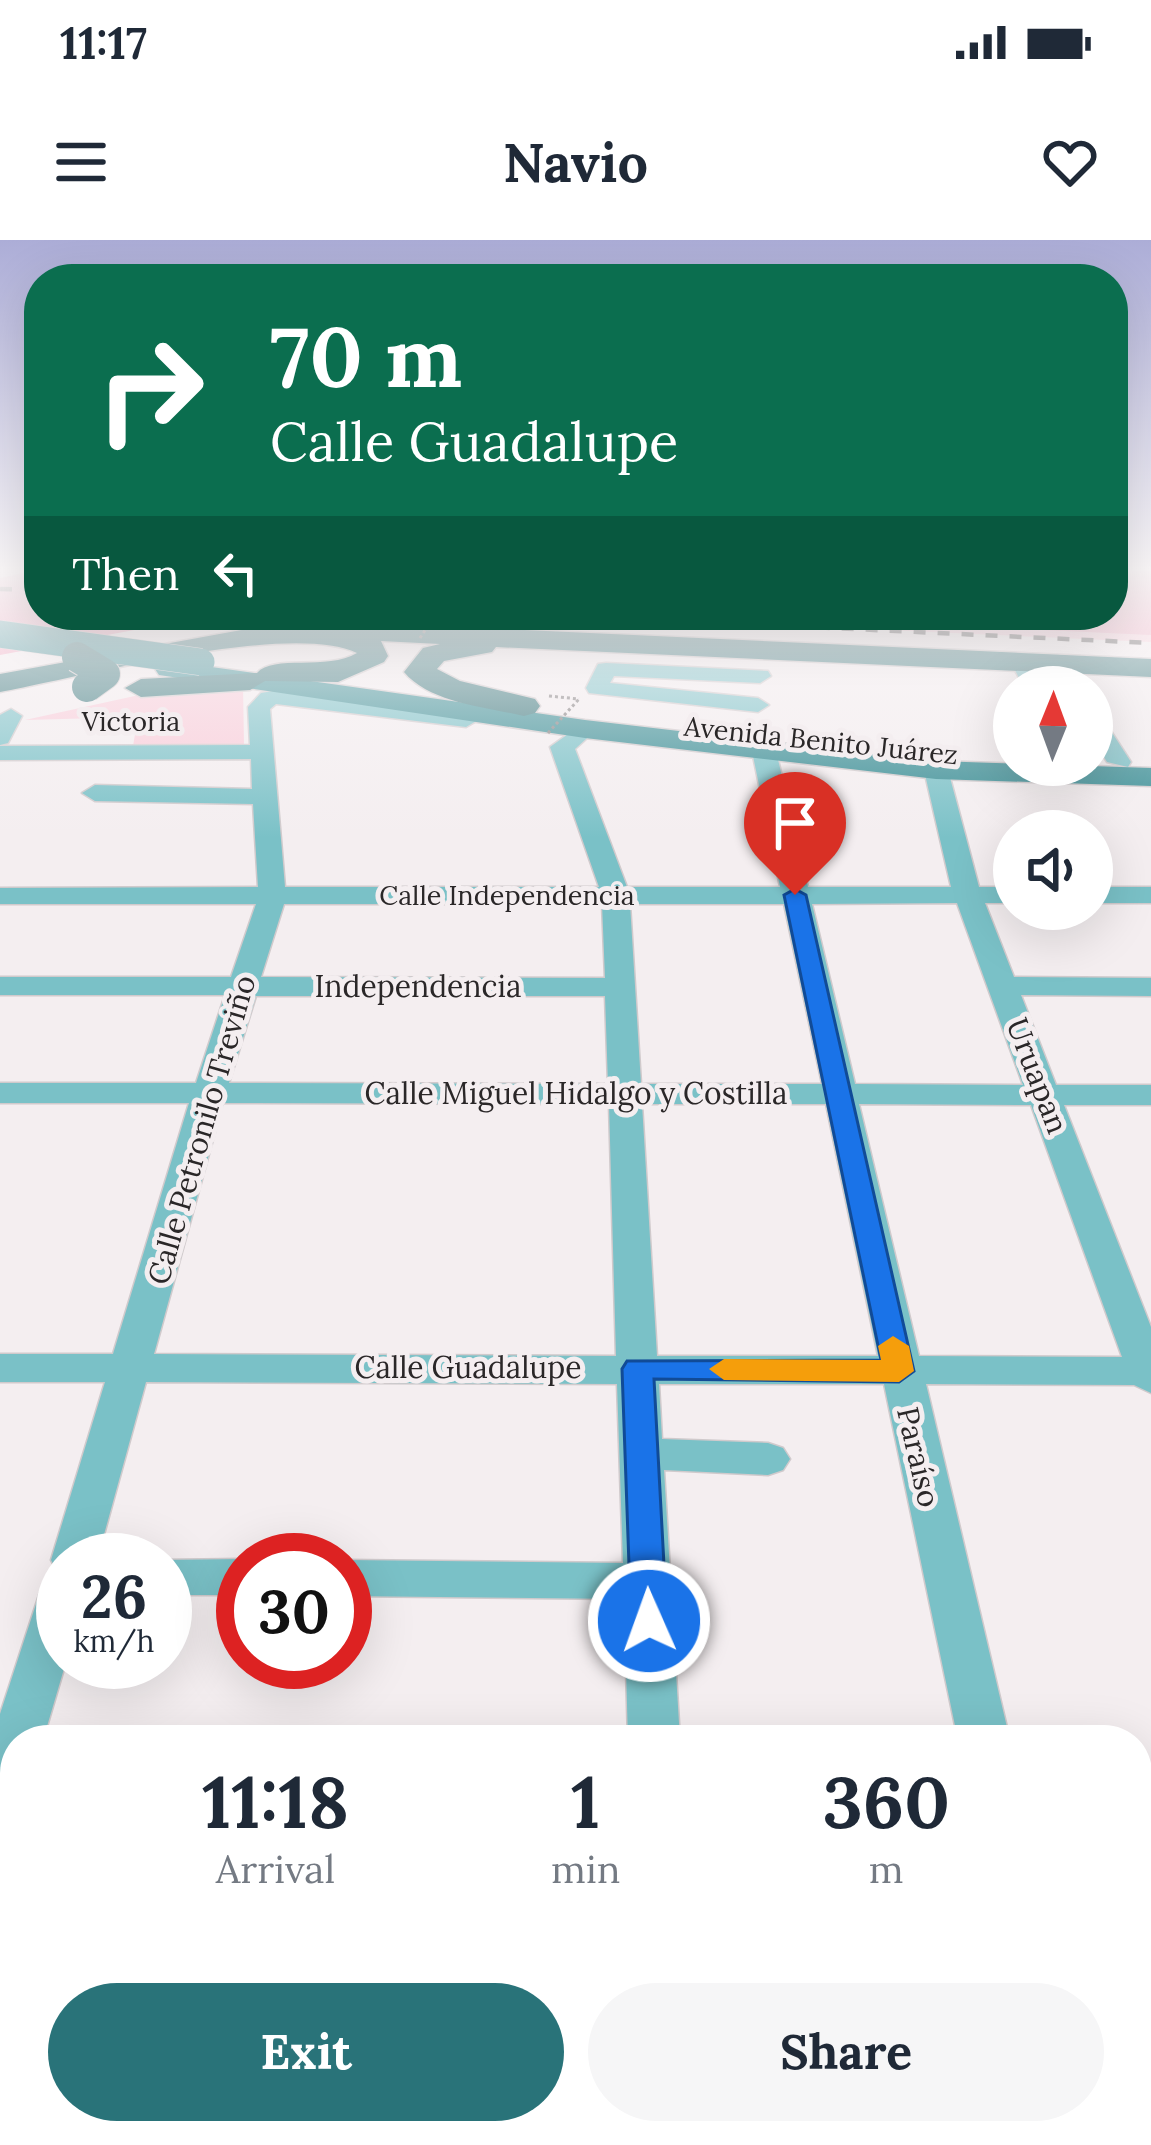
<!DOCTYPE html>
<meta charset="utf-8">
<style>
body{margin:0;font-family:Lora,serif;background:#f6f6f7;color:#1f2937;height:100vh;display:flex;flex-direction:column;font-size:45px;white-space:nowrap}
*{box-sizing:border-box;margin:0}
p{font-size:39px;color:#747a83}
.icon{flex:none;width:66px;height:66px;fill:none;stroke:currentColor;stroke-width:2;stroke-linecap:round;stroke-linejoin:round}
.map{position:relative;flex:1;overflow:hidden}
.panel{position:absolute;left:0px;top:1485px;width:1152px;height:420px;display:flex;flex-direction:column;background:#fff;border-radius:48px 48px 0 0;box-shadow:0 12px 48px #0002}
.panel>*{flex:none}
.guide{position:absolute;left:24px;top:24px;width:1104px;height:366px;border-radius:48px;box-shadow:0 12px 48px #0002;background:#0b6e4f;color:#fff;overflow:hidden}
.needle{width:78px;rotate:1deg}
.fabs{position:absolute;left:993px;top:426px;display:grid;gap:24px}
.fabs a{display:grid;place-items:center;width:120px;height:120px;border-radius:50%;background:#fff;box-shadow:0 12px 48px #0002;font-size:60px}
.speed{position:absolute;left:36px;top:1293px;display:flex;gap:24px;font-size:60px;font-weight:700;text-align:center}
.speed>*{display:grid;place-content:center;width:156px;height:156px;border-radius:50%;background:#fff;box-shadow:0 12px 48px #0002;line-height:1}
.speed small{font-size:30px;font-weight:400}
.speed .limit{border:18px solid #d22;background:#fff;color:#111}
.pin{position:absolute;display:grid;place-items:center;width:102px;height:102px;color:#fff;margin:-123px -51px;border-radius:50% 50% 50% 0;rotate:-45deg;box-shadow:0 0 12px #0007}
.pin .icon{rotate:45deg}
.me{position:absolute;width:132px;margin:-66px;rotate:358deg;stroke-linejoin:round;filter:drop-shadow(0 0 9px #0008)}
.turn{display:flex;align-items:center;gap:42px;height:252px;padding:0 48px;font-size:54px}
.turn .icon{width:156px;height:156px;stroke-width:2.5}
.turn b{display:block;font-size:84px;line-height:102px}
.then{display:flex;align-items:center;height:114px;padding:0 48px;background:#0003;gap:24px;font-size:45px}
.eta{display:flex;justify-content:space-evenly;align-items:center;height:204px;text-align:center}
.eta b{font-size:72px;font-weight:700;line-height:84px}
.button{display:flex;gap:24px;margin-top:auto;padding:24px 48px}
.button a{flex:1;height:138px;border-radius:72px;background:#297379;color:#fff;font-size:48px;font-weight:700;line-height:138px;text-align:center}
.button a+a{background:#f6f6f7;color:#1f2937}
.status{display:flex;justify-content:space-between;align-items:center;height:84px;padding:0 60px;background:#fff;direction:ltr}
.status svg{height:33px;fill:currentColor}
header{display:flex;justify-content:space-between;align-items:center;height:156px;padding:0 48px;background:#fff;font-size:54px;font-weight:700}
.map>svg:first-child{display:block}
.green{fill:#f9ccd9}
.water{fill:#f2a3bd}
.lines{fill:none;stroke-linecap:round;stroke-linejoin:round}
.minor-casing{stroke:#d0cacc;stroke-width:3}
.major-casing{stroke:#d0cacc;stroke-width:3}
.highway-casing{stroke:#d0cacc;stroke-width:3}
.path{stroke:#858182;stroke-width:3;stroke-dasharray:3 3;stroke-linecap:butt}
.minor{fill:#7ac1c7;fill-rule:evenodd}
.major{fill:#3a8e95;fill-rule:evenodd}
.highway{fill:#3c797e;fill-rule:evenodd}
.rail{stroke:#4c494a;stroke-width:4.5;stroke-dasharray:12 12;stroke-linecap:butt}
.major-bridge-casing{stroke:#d0cacc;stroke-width:28;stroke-linecap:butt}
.highway-bridge-casing{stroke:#d0cacc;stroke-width:32;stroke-linecap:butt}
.path-bridge{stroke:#858182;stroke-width:3;stroke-dasharray:3 3;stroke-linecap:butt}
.major-bridge{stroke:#3a8e95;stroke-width:27}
.highway-bridge{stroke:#3c797e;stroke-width:30}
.route{fill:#1a73e8;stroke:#114b97;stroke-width:3}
.slow{fill:#f59e0b}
.labels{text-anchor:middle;stroke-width:10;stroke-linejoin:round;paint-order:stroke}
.far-street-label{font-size:27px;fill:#2a2728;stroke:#f4eef0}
.street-label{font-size:30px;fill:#2a2728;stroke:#f4eef0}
</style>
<div class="status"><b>11:17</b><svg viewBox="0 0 49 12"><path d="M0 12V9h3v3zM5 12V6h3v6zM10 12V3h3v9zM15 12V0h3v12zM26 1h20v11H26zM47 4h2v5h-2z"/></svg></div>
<header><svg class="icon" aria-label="menu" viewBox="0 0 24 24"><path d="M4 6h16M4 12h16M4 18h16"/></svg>Navio<svg class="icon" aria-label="heart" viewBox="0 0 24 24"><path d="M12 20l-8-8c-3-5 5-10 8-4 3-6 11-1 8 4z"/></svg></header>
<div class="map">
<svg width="1151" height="1905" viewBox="0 0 1151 1905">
<rect width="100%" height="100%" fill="#f4eef0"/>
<g class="green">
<path d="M1113,331H1151V402L555,375H1113Z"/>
<path d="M243,444L244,506H133L138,477L25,480L162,450Z"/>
</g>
<g class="water">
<path d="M32,331H39V375H215L0,415V338Z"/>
<path d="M1113,331H1151V395L725,375H1113Z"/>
</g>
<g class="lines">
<defs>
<g id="minor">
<path d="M1021,415L1029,416L1046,447H1024L1010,421Z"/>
<path d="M1055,417L1063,418L1082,447H1060L1044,423Z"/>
<path d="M606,423L768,431L771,436L760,443L614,436L610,443L758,458L769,465L758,472L589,453L586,448L598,424Z"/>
<path d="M285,449L466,473L478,480L466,487L276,464L270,469L285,647H599L550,507L585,482L597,489L575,509L627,647H780L752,511L764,504L776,511L808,647H951L924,530L936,523L948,530L979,647H1014V663H985L1014,737L1151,738V756L1021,755L1056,845H1151V865H1064L1151,1087V1153L1134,1145L926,1144L1010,1500H958L884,1144H659L662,1199L768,1203L783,1208L790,1219L783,1230L768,1235L664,1230L680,1500H628L624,1359L345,1356V1320L623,1323L617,1144L146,1142L97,1320H63V1334L58,1333L51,1320L105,1142H0V1114H113L189,863H0V843H196L225,755H0V737H231L256,664H0V648L258,647L253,564L95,561L82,553L95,545L252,549L251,519L0,520V506L250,505L248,467L261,453ZM957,663L1023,845L855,844L812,664ZM284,664H602L605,738L261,737ZM630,664H784L822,844H641ZM256,756H605L608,844L229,843ZM223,863L609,864L616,1116L154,1114ZM642,864H826L878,1116H657ZM859,864L1031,865L1122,1117L919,1116Z"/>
<path d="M11,469L22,476L8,503L0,505V475Z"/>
<path d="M1092,472L1100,474L1131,522L1128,527L1107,522L1092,498Z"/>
<rect x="1092" y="647" width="59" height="16"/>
<path d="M243,1319V1355H165L162,1320Z"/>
<path d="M63,1337L66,1422L43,1500H15V1572L0,1577V1474L39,1355L46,1342Z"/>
<rect x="1137" y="1577" width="14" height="48"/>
<rect x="0" y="1580" width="15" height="48"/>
<path d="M642,1890H704L705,1905H643Z"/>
</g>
<path id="major" d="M169,421L585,480L936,521L1151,528V546L936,539L585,498L159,435L155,429Z"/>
<path id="highway" d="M351,382L1151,419V437L496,407L492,412L444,421L437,429L460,441L535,459L540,466L535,473L524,476C486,467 430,463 404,432L423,408L440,404L381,401L388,416L384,422L338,442L265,441L250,450L141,457L125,448L141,439L257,433C273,414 327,431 357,413C289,381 82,437 0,452V434L247,389Z"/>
</defs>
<use href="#minor" class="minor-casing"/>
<use href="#major" class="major-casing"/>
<use href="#highway" class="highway-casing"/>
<path class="path" d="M549,456L579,459"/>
<use href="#minor" class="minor"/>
<use href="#major" class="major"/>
<use href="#highway" class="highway"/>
<g class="rail">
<path d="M0,349L39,350"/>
<path d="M554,375L1151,403"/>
</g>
<defs>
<path id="major-bridge" d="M0,394L201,422"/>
<path id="highway-bridge" d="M77,417L105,434L87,447"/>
</defs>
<use href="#major-bridge" class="major-bridge-casing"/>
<use href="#highway-bridge" class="highway-bridge-casing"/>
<g class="path-bridge">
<path d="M420,398L435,375"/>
<path d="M548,493L579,459"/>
</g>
<use href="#major-bridge" class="major-bridge"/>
<use href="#highway-bridge" class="highway-bridge"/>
</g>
<linearGradient id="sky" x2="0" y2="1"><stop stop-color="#acadd7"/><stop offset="0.55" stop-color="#faf7f8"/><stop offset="1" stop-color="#faf7f8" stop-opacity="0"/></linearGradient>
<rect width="1151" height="598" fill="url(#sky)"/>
<path class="route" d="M795,649L806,655L914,1131L899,1142L654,1139L667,1381L662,1391L649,1395L636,1391L631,1381L622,1129L627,1121L881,1120L784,655Z"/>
<path class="slow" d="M893,1096L909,1106L914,1131L899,1142L724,1140L709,1129L724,1119L881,1120L878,1106Z"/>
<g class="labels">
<g class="far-street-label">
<text x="131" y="491">Victoria</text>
<text transform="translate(821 501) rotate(6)" y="9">Avenida Benito Juárez</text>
<text x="507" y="665">Calle Independencia</text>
</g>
<g class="street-label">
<text x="418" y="757">Independencia</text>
<text transform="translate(1037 836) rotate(69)" y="10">Uruapan</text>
<text x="576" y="864">Calle Miguel Hidalgo y Costilla</text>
<text transform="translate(202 890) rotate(-74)" y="10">Calle Petronilo Treviño</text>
<text x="468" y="1138">Calle Guadalupe</text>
<text transform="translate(918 1217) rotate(77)" y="10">Paraíso</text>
</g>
</g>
</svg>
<div class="fabs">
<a><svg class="needle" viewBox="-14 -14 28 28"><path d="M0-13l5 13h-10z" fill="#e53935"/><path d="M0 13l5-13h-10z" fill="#747a83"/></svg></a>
<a><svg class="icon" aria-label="sound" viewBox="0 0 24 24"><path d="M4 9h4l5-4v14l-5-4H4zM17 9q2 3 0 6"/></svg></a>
</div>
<div class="speed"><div>26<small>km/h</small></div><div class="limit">30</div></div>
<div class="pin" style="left:795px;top:655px;background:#d93025"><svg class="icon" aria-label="arrive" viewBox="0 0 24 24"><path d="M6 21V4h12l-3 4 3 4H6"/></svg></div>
<svg class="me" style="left:649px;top:1381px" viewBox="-20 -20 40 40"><circle r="17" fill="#1a73e8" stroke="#fff" stroke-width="3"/><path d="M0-11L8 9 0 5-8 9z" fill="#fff"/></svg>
<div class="guide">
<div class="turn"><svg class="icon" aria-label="right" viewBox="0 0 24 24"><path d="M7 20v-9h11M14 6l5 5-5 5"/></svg><div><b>70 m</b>Calle Guadalupe</div></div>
<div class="then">Then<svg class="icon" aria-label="left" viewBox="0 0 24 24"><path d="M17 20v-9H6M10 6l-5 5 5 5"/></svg></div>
</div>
<section class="panel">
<div class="eta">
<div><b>11:18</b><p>Arrival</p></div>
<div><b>1</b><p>min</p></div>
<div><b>360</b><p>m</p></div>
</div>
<div class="button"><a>Exit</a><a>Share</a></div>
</section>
</div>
